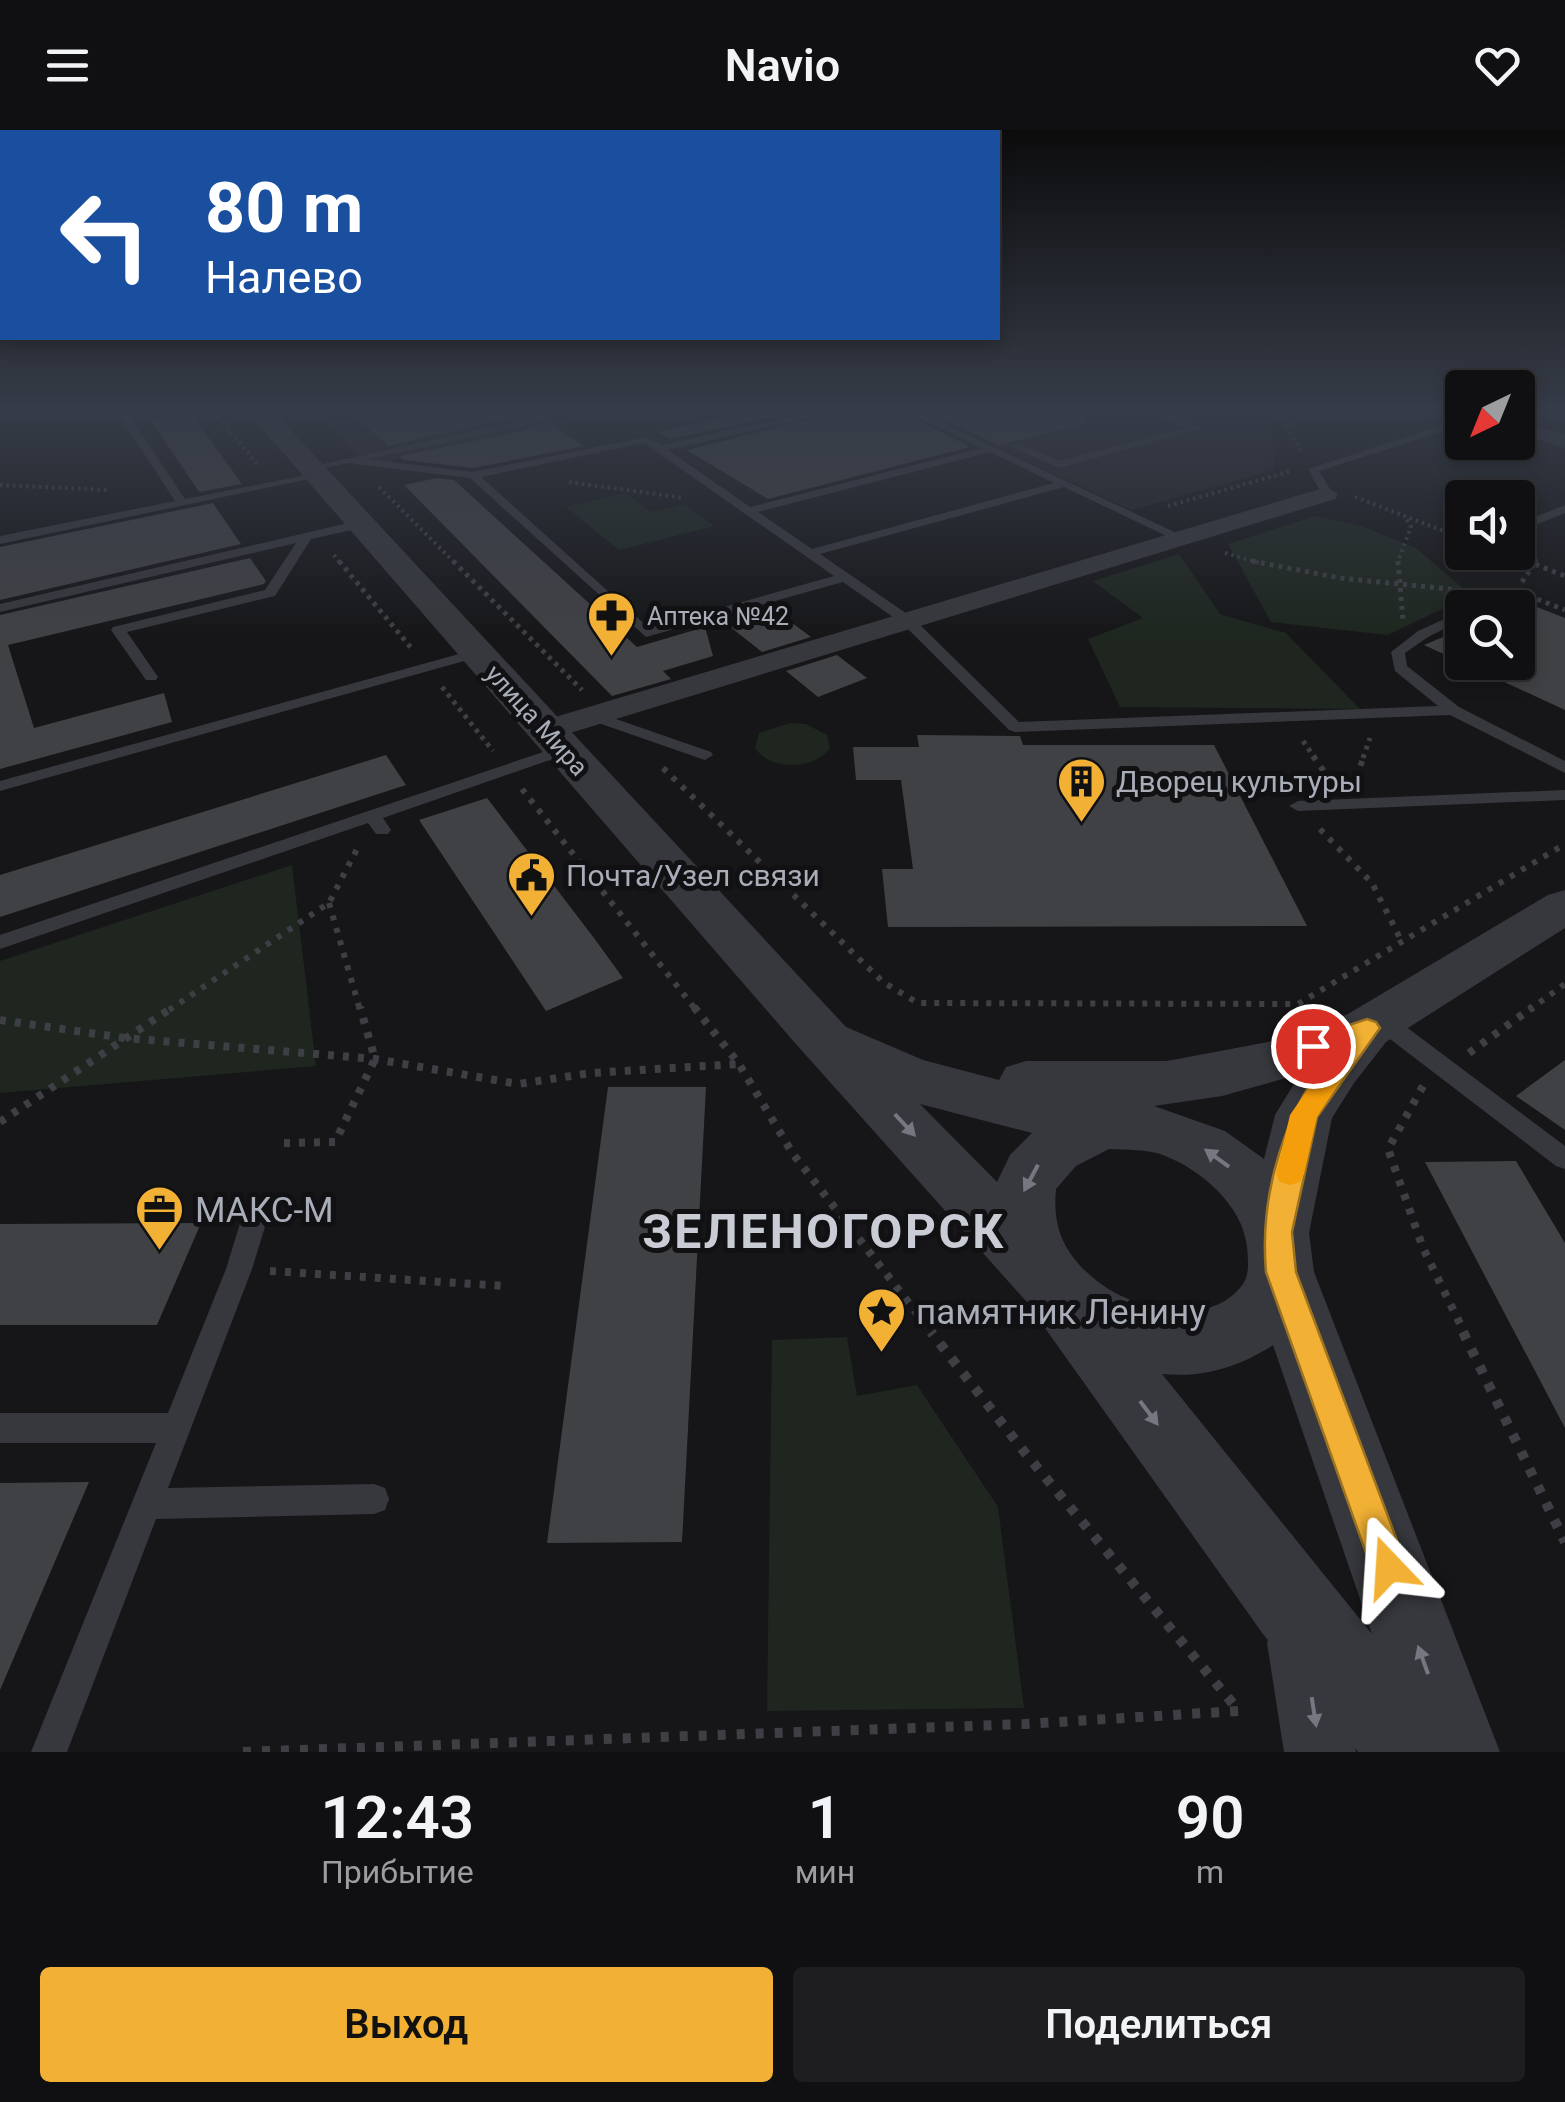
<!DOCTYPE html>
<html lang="ru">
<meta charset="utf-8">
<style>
body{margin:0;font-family:Roboto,sans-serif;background:#1e1e20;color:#f1f3f6;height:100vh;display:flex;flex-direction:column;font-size:38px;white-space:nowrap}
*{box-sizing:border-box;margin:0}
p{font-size:32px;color:#9c9d9f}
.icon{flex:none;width:55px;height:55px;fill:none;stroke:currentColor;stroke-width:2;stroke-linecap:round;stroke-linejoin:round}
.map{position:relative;height:1622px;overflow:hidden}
.sheet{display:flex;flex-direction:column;background:#101012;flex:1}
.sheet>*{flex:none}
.guide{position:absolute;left:0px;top:0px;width:1000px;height:210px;box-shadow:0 5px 15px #0003,0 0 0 2px #303032;background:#1a4fa0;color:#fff;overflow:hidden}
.needle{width:65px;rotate:223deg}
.fabs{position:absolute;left:1445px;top:240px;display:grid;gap:20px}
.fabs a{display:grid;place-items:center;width:90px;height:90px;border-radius:10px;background:#101012;box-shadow:0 5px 15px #0003,0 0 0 2px #303032;font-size:50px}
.pin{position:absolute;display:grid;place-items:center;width:85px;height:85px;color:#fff;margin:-42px;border:5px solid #fff;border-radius:50%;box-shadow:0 2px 10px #0007}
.me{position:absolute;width:110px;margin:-55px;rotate:340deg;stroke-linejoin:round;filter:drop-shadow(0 0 8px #0008)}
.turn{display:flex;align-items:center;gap:35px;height:210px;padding:0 40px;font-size:45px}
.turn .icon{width:130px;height:130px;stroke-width:2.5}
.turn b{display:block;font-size:70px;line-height:85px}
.eta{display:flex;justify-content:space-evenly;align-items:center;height:170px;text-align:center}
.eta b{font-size:60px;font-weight:600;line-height:70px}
.action{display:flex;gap:20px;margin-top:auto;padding:20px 40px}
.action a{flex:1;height:115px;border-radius:10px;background:#f2b134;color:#111;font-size:40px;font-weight:600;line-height:115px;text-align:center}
.action a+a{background:#1e1e20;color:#f1f3f6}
header{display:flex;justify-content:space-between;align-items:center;height:130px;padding:0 40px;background:#101012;font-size:45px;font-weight:600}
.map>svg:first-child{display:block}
.built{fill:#222225}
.green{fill:#1e261f}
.building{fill:#404145}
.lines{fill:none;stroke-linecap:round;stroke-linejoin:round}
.path-far4{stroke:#3d3f44;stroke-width:4;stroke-dasharray:2.5 4;stroke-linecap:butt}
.path-far3{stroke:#3d3f44;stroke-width:5;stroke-dasharray:4 5;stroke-linecap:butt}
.path-far2{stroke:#3d3f44;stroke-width:6;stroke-dasharray:5 8;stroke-linecap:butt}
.path-far1{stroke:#3d3f44;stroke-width:8;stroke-dasharray:6 9;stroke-linecap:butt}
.path{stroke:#3d3f44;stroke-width:10;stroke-dasharray:8 11;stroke-linecap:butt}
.service{fill:#37383d;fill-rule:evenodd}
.minor{fill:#37383d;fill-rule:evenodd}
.tertiary{fill:#37383d;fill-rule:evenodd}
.oneway{fill:#757881}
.route{fill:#f2b134;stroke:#9d7322;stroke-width:2.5}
.slow{fill:#f59e0b}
.labels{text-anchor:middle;stroke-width:10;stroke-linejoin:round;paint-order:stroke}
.far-poi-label{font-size:25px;fill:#a8adb8;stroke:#111113;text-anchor:start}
.far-street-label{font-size:25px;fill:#a8adb8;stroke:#111113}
.poi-label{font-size:30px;fill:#a8adb8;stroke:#111113;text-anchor:start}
.near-poi-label{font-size:35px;fill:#a8adb8;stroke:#111113;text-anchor:start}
.near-district-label{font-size:48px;font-weight:bold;letter-spacing:2.5px;fill:#c9ccd4;stroke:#111113}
</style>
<header><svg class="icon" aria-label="menu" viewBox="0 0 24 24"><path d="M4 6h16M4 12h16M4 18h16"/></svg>Navio<svg class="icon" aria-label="heart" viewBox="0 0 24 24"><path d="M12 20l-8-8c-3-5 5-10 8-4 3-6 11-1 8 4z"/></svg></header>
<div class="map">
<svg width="1565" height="1622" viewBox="0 0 1565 1622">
<rect width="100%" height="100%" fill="#161618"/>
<g class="built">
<path d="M314,282H708L675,289L560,288L568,295L367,336Z"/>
<path d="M921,282H1271L1274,340L1131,380Z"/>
</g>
<g class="green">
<path d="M625,363L651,382L684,374L714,396L619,420L566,377Z"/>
<path d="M1315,386L1361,396L1416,418L1471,465L1388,505L1271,492L1228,414Z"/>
<path d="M1179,424L1220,484L1286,503L1360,579L1120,577L1088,509L1143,488L1093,451Z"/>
<path d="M790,593L806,594L827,605L830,619C812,640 771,641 755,618L759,603Z"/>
<path d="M292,735L316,936L0,963V831Z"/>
<path d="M847,1207L857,1266L917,1255L998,1377L1024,1578L767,1581L772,1210Z"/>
</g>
<g class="building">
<path d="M351,282H533L388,316Z"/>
<path d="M749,282H795L670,309L658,302Z"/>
<path d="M838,282H903L970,317L768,369L687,320Z"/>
<path d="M929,282H1082L1084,294L999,315Z"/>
<path d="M191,283L242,354L199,362L151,290Z"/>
<path d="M547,291L584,316L473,338L404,330L400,326L522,301Z"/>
<path d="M437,348L454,350L637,517L705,497L713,526L663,541L671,549L612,566L404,355Z"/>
<path d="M213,373L241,414L0,470V417Z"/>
<path d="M250,428L266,451L264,454L8,515L34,598L164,563L172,592L0,639V485Z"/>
<path d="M1524,472L1565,488V580L1424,515L1462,499V532H1518V478H1512Z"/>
<path d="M772,478L811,507L762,522L724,492Z"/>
<path d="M837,525L867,548L818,567L786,541Z"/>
<path d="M917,605L1020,606L1023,615H1214L1307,796L888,797L882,739H913L901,650H856L853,617H919Z"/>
<path d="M386,625L406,655L0,787V745Z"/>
<path d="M487,668L594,808L623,848L546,881L419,690Z"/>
<path d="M1565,930V1000L1516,966Z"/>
<path d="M608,957H706L682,1412L547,1413Z"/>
<path d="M1516,1031L1565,1113V1298L1425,1032Z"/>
<path d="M201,1093L157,1195H0V1094Z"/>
<path d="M89,1352L0,1560V1353Z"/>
</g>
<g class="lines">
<g class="path-far4">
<path d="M214,282L258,335"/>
<path d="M1301,282L1305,287L1287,297L1302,322"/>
<path d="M569,352L685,368"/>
<path d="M0,355L109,360"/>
<path d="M379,357L456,434"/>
<path d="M1355,367L1462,408"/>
<path d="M1168,376L1291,341"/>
<path d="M1518,421L1536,430V434"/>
<path d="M1502,422L1533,434"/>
<path d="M1225,423L1263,434"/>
<path d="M334,425L341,434"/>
<path d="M1397,434L1411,397L1405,387"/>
</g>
<g class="path-far3">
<path d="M339,431L412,519"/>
<path d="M453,431L582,560"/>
<path d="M1252,431L1340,448L1459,460"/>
<path d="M1398,431L1403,490"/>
<path d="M1527,431L1565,446"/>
<path d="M1522,452L1536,431"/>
<path d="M1529,466L1565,480"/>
<path d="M442,557L493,621"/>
<path d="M1303,611L1315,628"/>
<path d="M1363,628L1370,608"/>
</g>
<g class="path-far2">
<path d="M1313,626L1330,650"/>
<path d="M663,638L883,852L918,873L1298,874L1565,714"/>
<path d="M1356,648L1364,626"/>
<path d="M522,659L696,880"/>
<path d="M1320,699L1372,753L1402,812"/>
<path d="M329,773L360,880"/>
<path d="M169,880L329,773L357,719"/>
<path d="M1529,880L1565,854"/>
</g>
<g class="path-far1">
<path d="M694,877L739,934L793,1024L933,1204"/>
<path d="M0,890L125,908L375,929L518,954L591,943L738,934"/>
<path d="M1469,923L1533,877"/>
<path d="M1423,956L1388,1019L1423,1118L1465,1204"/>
<path d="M0,992L173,877"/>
<path d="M284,1013L335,1012L375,929L360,877"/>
<path d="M270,1141L505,1156"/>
</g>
<g class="path">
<path d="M1463,1202L1565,1412"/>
<path d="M243,1622L1025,1594L1239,1581L1026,1324L931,1202"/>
</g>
<g class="service">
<path d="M117,282H127L185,369L317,343L323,346L0,414V406L175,371Z"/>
<path d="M546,282H561L521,297L367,329L473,342L646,307L661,315L814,282H834L668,320L750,377L981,318L907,282H920L1187,408L1177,411L1064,357L820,424L913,488L1019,592L1438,576L1395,541L1391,522L1418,501L1462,481V490L1428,507L1405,523L1407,536L1459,577L1565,631V643L1450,585L1015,602L1009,600L903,494L843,452L646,507L470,348L348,333L310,341L305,338L519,291ZM644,313L834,446L649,498L481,347ZM990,322L1054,353L812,419L758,382Z"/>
<path d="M1153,282H1167L1203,298L1059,338L1010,316L1019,314L1060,331L1188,298Z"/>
<path d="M1462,289V295L1319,341L1333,364L1331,366H1323L1308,339Z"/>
<path d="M1565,375V383L1518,402V394Z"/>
<path d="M361,390L367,394L365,397L311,409L275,466L127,502L158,547L156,550H146L111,500L113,497L265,460L296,413L0,482V474Z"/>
<path d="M1498,462L1510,465L1489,478H1471Z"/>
<path d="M477,519L484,523L482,526L0,661V651Z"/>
<path d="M593,581L711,622L713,625L705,630L699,628L587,589L585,586Z"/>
<path d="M564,615L570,617V623L383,688L391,700L388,704H376L368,693L0,819V805Z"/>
<path d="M1565,660V670L1298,681L1289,676L1298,671Z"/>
<path d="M1381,882L1389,884L1565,1016V1039L1556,1036L1373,896L1370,890L1373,884Z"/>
<path d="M255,1076L264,1079L268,1087L252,1139L168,1358L374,1354L385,1358L389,1369L385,1380L374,1384L156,1389L67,1622H31L156,1313H0V1283H168L226,1139L242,1087L246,1079Z"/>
</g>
<g class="minor">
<path d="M1518,291L1565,305V318L1518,303Z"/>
<path d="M1327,357L1338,364L1335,369L557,607H535L530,600L535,593Z"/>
<path d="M1300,1480L1324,1489L1333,1513L1356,1622H1284L1267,1513L1276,1489Z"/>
</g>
<path class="tertiary" d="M248,282H274L846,897L923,930L999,950L1006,937L1026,931H1167L1268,912L1348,884L1548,765L1565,760V798L1386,912L1354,953L1332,988L1309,1103L1314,1142L1500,1622H1358L1263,1504L1025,1170L795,913ZM1300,944L1275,985L1264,1029L1225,1001L1154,976L1222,966ZM920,974L1032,1003L1010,1025L997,1052ZM1109,1019C1127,1020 1146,1019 1163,1025C1200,1039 1243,1075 1247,1117C1248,1129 1250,1144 1243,1154C1210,1200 1134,1180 1097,1151C1066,1126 1052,1100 1056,1059L1076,1036ZM1273,1215L1372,1504L1162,1244C1203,1248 1239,1237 1273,1215Z"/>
</g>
<defs><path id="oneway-solid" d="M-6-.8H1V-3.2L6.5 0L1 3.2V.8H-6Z" transform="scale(2.5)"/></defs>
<g class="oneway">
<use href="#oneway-solid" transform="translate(905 995) rotate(47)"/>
<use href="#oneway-solid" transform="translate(1217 1028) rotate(-144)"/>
<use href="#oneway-solid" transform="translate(1031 1048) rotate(118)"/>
<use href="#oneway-solid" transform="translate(1149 1283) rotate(53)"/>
<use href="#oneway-solid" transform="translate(1423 1530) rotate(-110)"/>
<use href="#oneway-solid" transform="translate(1314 1582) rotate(81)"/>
</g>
<linearGradient id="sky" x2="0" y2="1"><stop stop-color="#0c0c0d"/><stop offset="0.55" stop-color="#363c48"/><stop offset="1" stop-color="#363c48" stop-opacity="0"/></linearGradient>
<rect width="1565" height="509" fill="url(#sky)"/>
<path class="route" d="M1367,889L1376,892L1380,898L1317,987L1292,1102L1296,1142L1407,1437L1402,1450L1389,1455L1376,1450L1371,1437L1266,1142C1259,1064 1285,978 1336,918L1313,926L1304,923L1301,916L1304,910Z"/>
<path class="slow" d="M1341,919L1350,922L1354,929L1317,987L1304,1044L1300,1052L1290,1055L1280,1052L1276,1044L1290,985L1333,922Z"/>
<defs>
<symbol id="pharmacy-pin" viewBox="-11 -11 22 30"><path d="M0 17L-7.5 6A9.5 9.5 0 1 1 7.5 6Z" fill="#f2b134" stroke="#111113"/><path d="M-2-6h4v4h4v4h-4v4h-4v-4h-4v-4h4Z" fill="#111"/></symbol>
<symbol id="building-pin" viewBox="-11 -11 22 30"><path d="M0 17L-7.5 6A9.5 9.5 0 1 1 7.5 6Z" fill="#f2b134" stroke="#111113"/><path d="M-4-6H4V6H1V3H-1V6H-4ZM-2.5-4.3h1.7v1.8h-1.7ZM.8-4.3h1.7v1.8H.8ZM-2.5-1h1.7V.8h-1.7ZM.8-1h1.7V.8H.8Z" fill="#111"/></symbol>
<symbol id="civic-pin" viewBox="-11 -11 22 30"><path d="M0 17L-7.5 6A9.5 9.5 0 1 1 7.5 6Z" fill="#f2b134" stroke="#111113"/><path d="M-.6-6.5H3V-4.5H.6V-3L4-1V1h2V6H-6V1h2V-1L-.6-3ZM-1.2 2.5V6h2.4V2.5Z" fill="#111"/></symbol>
<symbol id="office-pin" viewBox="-11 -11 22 30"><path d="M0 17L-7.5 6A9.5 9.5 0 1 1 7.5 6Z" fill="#f2b134" stroke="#111113"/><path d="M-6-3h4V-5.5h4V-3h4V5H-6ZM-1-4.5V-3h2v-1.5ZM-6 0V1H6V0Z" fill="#111"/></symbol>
<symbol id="sight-pin" viewBox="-11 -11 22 30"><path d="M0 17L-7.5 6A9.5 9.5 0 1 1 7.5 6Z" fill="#f2b134" stroke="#111113"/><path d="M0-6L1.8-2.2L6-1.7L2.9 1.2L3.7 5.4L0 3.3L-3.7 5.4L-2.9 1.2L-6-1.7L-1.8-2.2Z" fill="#111"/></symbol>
</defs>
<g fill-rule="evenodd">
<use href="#pharmacy-pin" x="584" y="458" width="55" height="75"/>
<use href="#building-pin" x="1054" y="624" width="55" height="75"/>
<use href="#civic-pin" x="504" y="718" width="55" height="75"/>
<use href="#office-pin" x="132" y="1052" width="55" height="75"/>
<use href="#sight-pin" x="854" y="1154" width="55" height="75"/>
</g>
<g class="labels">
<g class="far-poi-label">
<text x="647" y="495">Аптека №42</text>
</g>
<g class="far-street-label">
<text transform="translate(537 590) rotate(48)" y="9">улица Мира</text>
</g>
<g class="poi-label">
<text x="1116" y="662">Дворец культуры</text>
<text x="566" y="756">Почта/Узел связи</text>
</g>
<g class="near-poi-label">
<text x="195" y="1092">МАКС-М</text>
<text x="916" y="1194">памятник Ленину</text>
</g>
<g class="near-district-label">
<text x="824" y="1118">ЗЕЛЕНОГОРСК</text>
</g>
</g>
</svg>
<div class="fabs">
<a><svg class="needle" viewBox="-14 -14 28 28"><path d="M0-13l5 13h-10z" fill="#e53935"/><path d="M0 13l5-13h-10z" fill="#9c9d9f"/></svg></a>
<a><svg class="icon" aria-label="sound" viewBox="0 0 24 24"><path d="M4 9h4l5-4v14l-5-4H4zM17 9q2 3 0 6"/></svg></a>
<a><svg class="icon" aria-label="search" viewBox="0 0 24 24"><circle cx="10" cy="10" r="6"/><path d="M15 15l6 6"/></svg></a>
</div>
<div class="pin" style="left:1313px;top:916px;background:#d93025"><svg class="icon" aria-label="arrive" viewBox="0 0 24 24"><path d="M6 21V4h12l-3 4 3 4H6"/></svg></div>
<svg class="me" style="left:1389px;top:1437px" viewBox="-20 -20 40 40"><path d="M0-17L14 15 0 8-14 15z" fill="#f2b134" stroke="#fff" stroke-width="4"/></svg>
<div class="guide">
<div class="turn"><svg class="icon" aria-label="left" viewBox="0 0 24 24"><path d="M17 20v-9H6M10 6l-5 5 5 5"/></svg><div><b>80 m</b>Налево</div></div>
</div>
</div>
<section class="sheet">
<div class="eta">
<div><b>12:43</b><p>Прибытие</p></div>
<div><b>1</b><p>мин</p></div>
<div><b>90</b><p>m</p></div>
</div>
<div class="action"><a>Выход</a><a>Поделиться</a></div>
</section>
